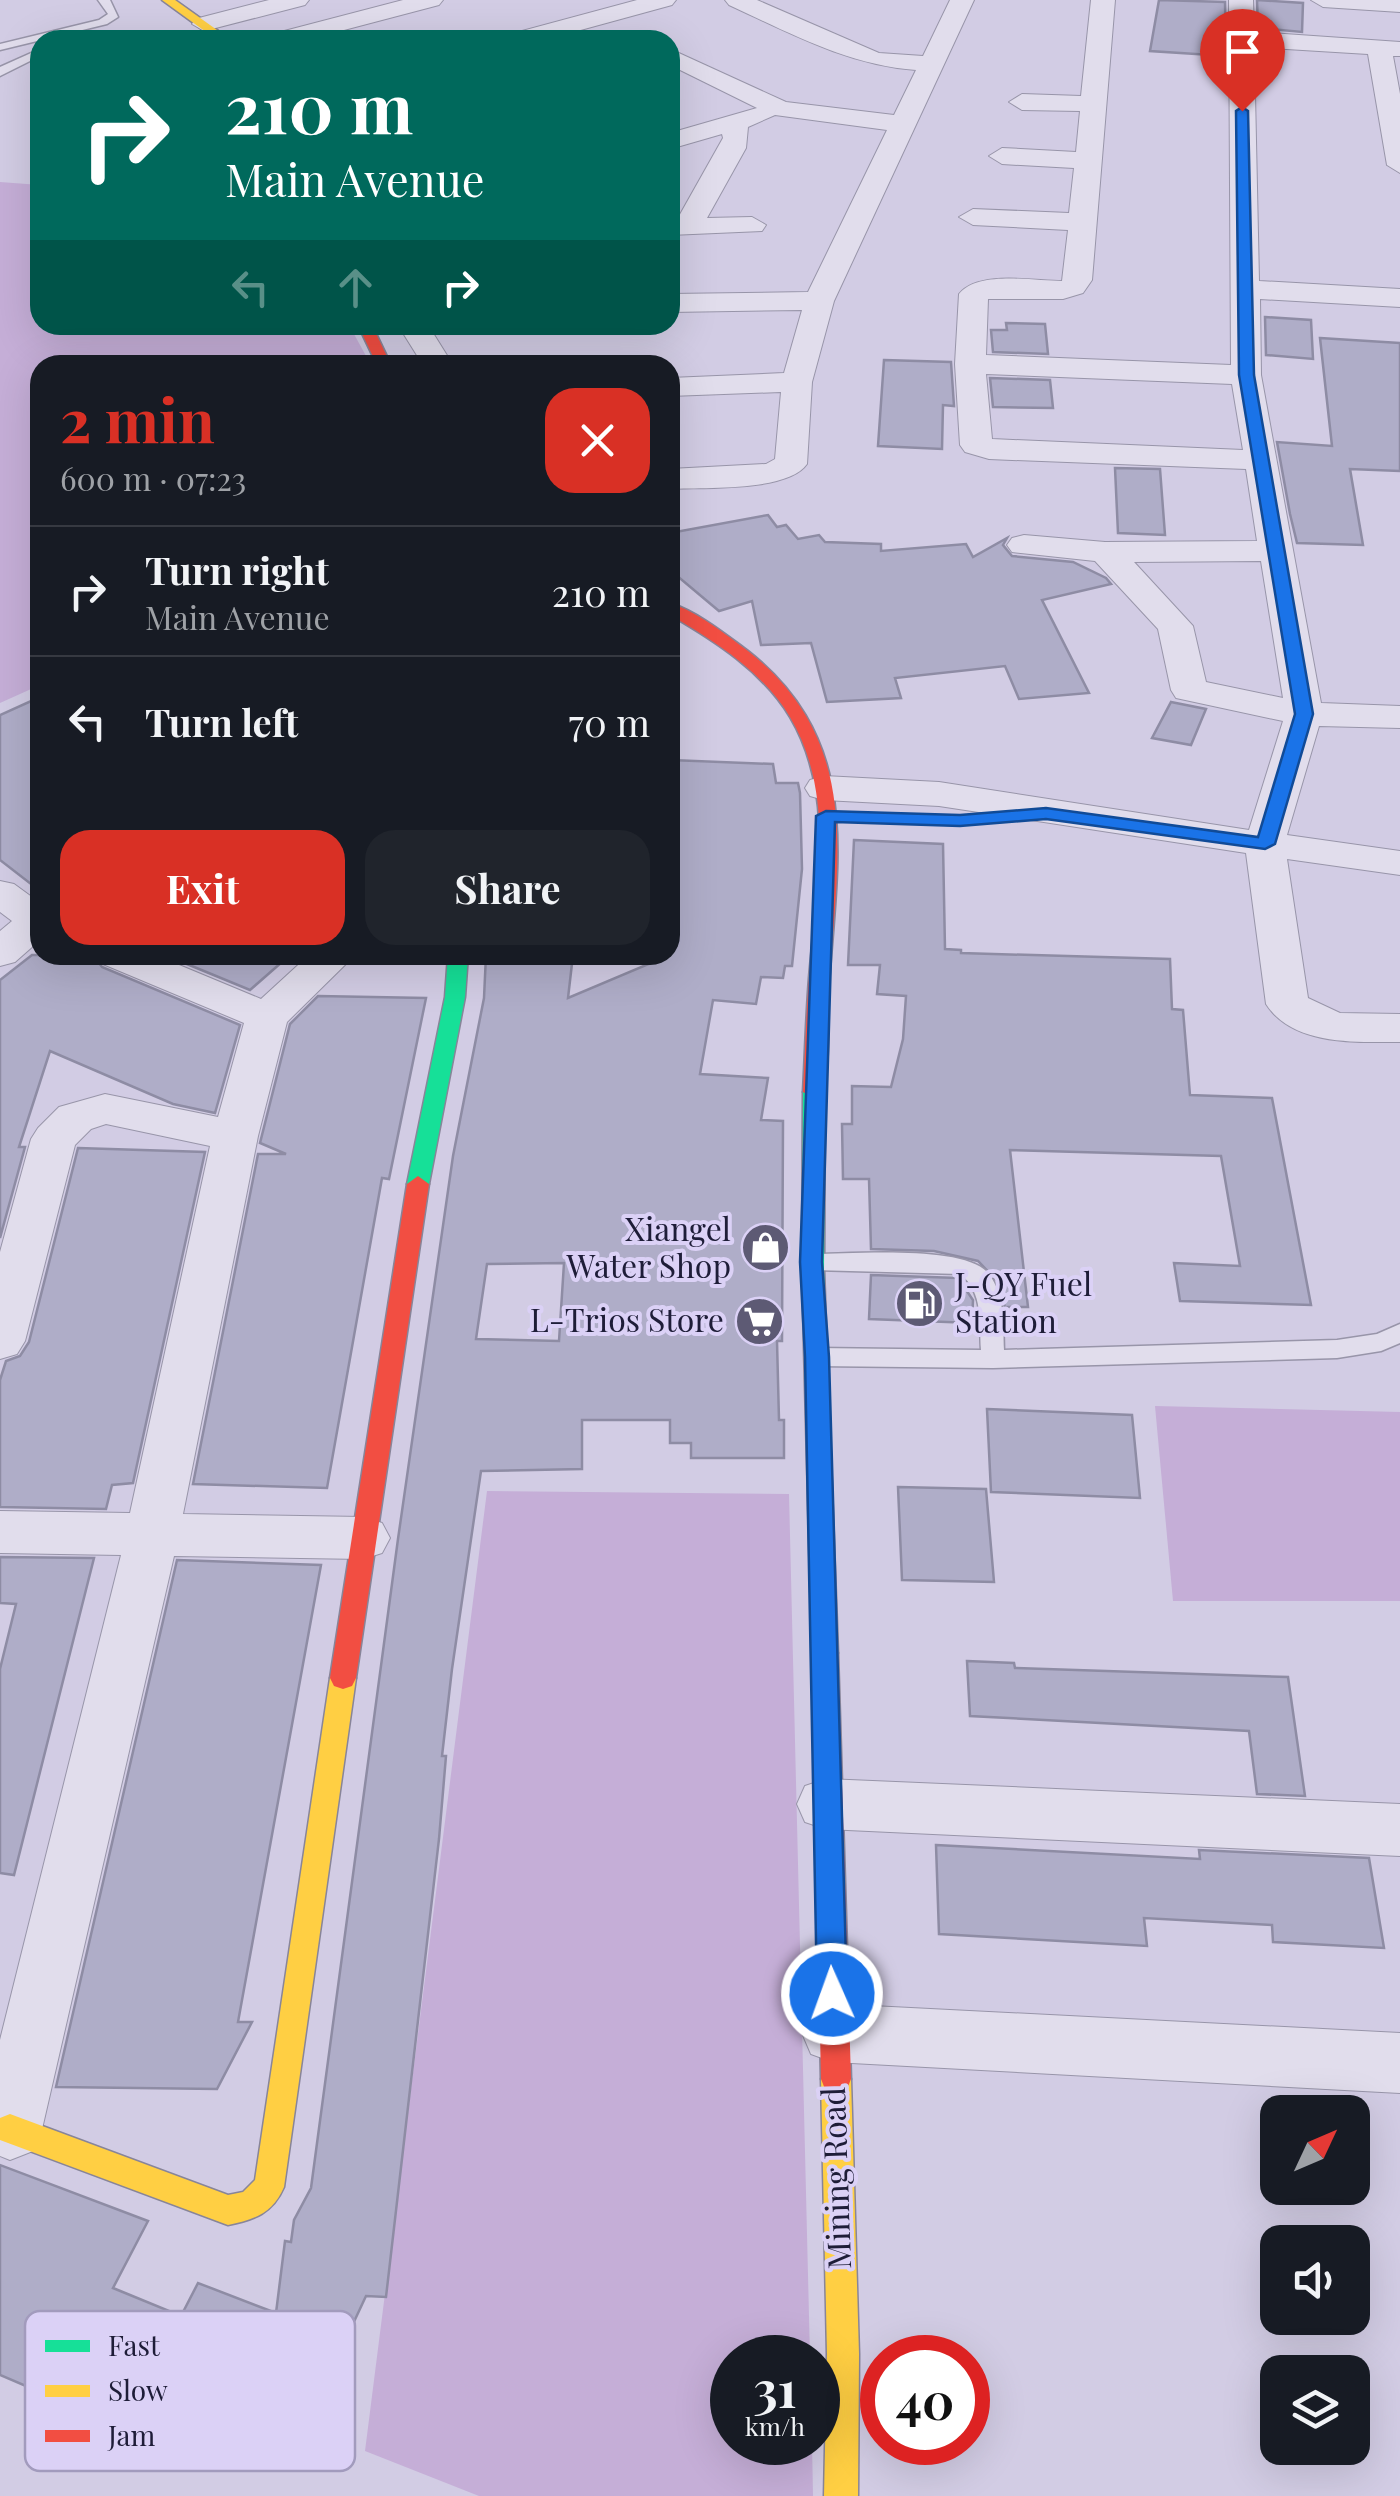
<!DOCTYPE html>
<meta charset="utf-8">
<style>
body{margin:0;font-family:"Playfair Display",serif;background:#20242c;color:#f1f3f6;height:100vh;display:flex;flex-direction:column;font-size:38px;white-space:nowrap}
*{box-sizing:border-box;margin:0}
p{font-size:32px;color:#9ea1a6}
.icon{flex:none;width:55px;height:55px;fill:none;stroke:currentColor;stroke-width:2;stroke-linecap:round;stroke-linejoin:round}
.map{position:relative;flex:1;overflow:hidden}
.side{position:absolute;left:30px;top:355px;width:650px;height:610px;display:flex;flex-direction:column;background:#171b24;border-radius:30px;box-shadow:0 10px 40px #0002}
.side>*{flex:none}
.guide{position:absolute;left:30px;top:30px;width:650px;height:305px;border-radius:30px;box-shadow:0 10px 40px #0002;background:#00695c;color:#fff;overflow:hidden}
.needle{width:65px;rotate:46deg}
.fabs{position:absolute;left:1260px;top:2095px;display:grid;gap:20px}
.fabs a{display:grid;place-items:center;width:110px;height:110px;border-radius:20px;background:#171b24;box-shadow:0 10px 40px #0002;font-size:50px}
.speed{position:absolute;left:710px;top:2335px;display:flex;gap:20px;font-size:50px;font-weight:700;text-align:center}
.speed>*{display:grid;place-content:center;width:130px;height:130px;border-radius:50%;background:#171b24;box-shadow:0 10px 40px #0002;line-height:1}
.speed small{font-size:25px;font-weight:400}
.speed .limit{border:15px solid #d22;background:#fff;color:#111}
.pin{position:absolute;display:grid;place-items:center;width:85px;height:85px;color:#fff;margin:-102px -42px;border-radius:50% 50% 50% 0;rotate:-45deg;box-shadow:0 0 10px #0007}
.pin .icon{rotate:45deg}
.me{position:absolute;width:110px;margin:-55px;rotate:358deg;stroke-linejoin:round;filter:drop-shadow(0 0 8px #0008)}
.turn{display:flex;align-items:center;gap:35px;height:210px;padding:0 30px;font-size:45px}
.turn .icon{width:130px;height:130px;stroke-width:2.5}
.turn b{display:block;font-size:70px;line-height:85px}
.lanes{display:flex;align-items:center;height:95px;padding:0 30px;background:#0003;justify-content:center;gap:50px;direction:ltr}
.lanes .off{opacity:.35}
.round{display:grid;place-items:center;flex:none;width:105px;height:105px;border-radius:30px;background:#20242c}
.overview{display:flex;align-items:center;justify-content:space-between;height:170px;padding:0 30px}
h1{font-size:60px;font-weight:700;line-height:75px;color:#d93025}
.button{display:flex;gap:20px;margin-top:auto;padding:20px 30px}
.button a{flex:1;height:115px;border-radius:30px;background:#d93025;color:#fff;font-size:40px;font-weight:700;line-height:115px;text-align:center}
.button a+a{background:#20242c;color:#f1f3f6}
ul{padding:0;list-style:none}
li{display:flex;align-items:center;gap:30px;height:130px;padding:0 30px;border-top:2px solid #363941}
li div{flex:1}
li b{display:block;font-size:38px}
li em{font-style:normal}
.map>svg:first-child{display:block}
.green{fill:#c5aed7}
.building{fill:#afadc8;stroke:#8e8ca4;stroke-width:2.5;fill-rule:evenodd}
.lines{fill:none;stroke-linecap:round;stroke-linejoin:round}
.lane-casing{stroke:#9895a9;stroke-width:3}
.street-casing{stroke:#9895a9;stroke-width:2}
.fast-casing{stroke:#888599;stroke-width:3}
.slow-casing{stroke:#888599;stroke-width:3}
.jam-casing{stroke:#888599;stroke-width:3}
.lane{fill:#e1ddec;fill-rule:evenodd}
.street{fill:#e1ddec;fill-rule:evenodd}
.fast{fill:#16e098;fill-rule:evenodd}
.slow{fill:#ffcf43;fill-rule:evenodd}
.jam{fill:#f24e42;fill-rule:evenodd}
.route{fill:#1a73e8;stroke:#114b97;stroke-width:2.5}
.labels{text-anchor:middle;stroke-width:8;stroke-linejoin:round;paint-order:stroke}
.poi-label{font-size:32px;fill:#1e1d38;stroke:#dbd1f6;text-anchor:end}
.street-label{font-size:32px;fill:#1e1d38;stroke:#dbd1f6}
.key{fill:#dbd1f6;stroke:#a29bbd;stroke-width:2.5}
.key-label{font-size:28px;fill:#1e1d38}
</style>
<div class="map">
<svg width="1400" height="2496" viewBox="0 0 1400 2496">
<rect width="100%" height="100%" fill="#d2cce4"/>
<g class="green">
<path d="M0,182L40,185V325H349L371,365H40V685L0,703Z"/>
<path d="M1155,1406L1400,1412V1601H1173Z"/>
<path d="M487,1491L789,1494L810,2357L732,2358V2442L812,2443L813,2496H479L365,2451Z"/>
</g>
<g class="building">
<path d="M1159,0L1225,2L1226,56L1150,51Z"/>
<path d="M1257,0L1303,3L1302,32L1258,28Z"/>
<path d="M1265,317L1311,320L1313,359L1266,355Z"/>
<path d="M1006,323L1045,324L1048,354L993,352L991,330H1007Z"/>
<path d="M1320,338L1400,343V471L1350,469L1363,545L1297,543L1290,514L1277,442L1332,446Z"/>
<path d="M884,360L951,362L954,406L943,405L942,449L878,446Z"/>
<path d="M990,378L1050,380L1053,408L993,407Z"/>
<path d="M1115,468L1160,469L1165,535L1118,533Z"/>
<path d="M768,515L777,527L786,525L798,539L819,535L825,542L881,544V551L966,544L973,557L1007,538L1003,545L1012,556L1073,562L1106,578L1111,584L1042,600L1089,693L1019,699L1005,666L895,678L901,698L827,702L811,643L761,645L752,601L719,611L670,570V533Z"/>
<path d="M40,697V891L0,860V715Z"/>
<path d="M1171,702L1206,709L1191,745L1152,738Z"/>
<path d="M670,760L773,764L776,783H798L800,793L802,869L792,966H785L783,978L761,977L756,1004L713,1000L700,1074L768,1078L761,1120L783,1121L782,1341H777L779,1420H784V1458H691V1443H670V1420H582V1469L481,1471L452,1669L442,1756H446L439,1839L386,2297L366,2296L309,2418L235,2388L211,2439L121,2402L116,2412L59,2387L54,2398L0,2375V2165L148,2221L113,2288L181,2316L198,2283L276,2313L285,2241L291,2242L294,2220L311,2188L398,1539L453,1156L484,998L486,955H573L568,998L670,955ZM564,1263L559,1341L476,1339L487,1264Z"/>
<path d="M854,840L943,844L945,949L961,950V953L1170,959L1172,1009L1183,1010L1190,1095L1272,1098L1311,1305L1180,1301L1174,1263L1240,1266L1221,1156L1010,1150L1028,1307H1005L997,1281L978,1261L934,1251L871,1249L869,1179H843L842,1124H852V1086L891,1087L903,1039L906,996L877,994L880,965H848Z"/>
<path d="M32,955H93L102,967L240,1025L215,1113L173,1104L50,1051L19,1147H25L0,1238V980Z"/>
<path d="M165,955H290L250,990Z"/>
<path d="M318,996L426,998L389,1179L382,1178L327,1488L193,1484L258,1154H286L260,1143L290,1024Z"/>
<path d="M78,1148L205,1152L133,1483L112,1485L106,1509L0,1507V1380L6,1361L20,1356L29,1342Z"/>
<path d="M871,1275L958,1278L973,1300L972,1323L869,1319Z"/>
<path d="M987,1409L1132,1415L1140,1498L991,1492Z"/>
<path d="M898,1487L986,1489L994,1582L902,1580Z"/>
<path d="M0,1557L94,1558L14,1875L0,1873V1669L16,1604L0,1603Z"/>
<path d="M177,1560L321,1565L238,2022H252L217,2089L56,2087Z"/>
<path d="M967,1661L1014,1663L1015,1668L1288,1677L1305,1796L1257,1794L1249,1731L970,1716Z"/>
<path d="M936,1845L1200,1859L1199,1850L1369,1858L1384,1948L1273,1942L1272,1925L1144,1918L1147,1946L939,1934Z"/>
</g>
<g class="lines">
<defs>
<g id="lane">
<path d="M98,0H110L118,17L107,24L0,50V44L99,20L108,14Z"/>
<path d="M40,49V56L0,76V67Z"/>
<path d="M813,1254C851,1254 966,1244 989,1274C1005,1296 1003,1324 1004,1350L1337,1340L1377,1334L1400,1324V1343L1381,1351L1337,1358L993,1368L817,1366L809,1363L805,1357L809,1351L817,1348L981,1350C979,1323 984,1292 960,1274L813,1270L802,1262Z"/>
</g>
<g id="street">
<path d="M269,0H309L305,5L204,31L192,24L195,19Z"/>
<path d="M403,0H443L439,5L306,40H266L269,35Z"/>
<path d="M637,0H676L672,5L544,40H504L507,35Z"/>
<path d="M725,0H757L879,53L923,56L950,0H974L834,301L812,382L807,464C788,492 703,487 670,489V469L766,464L775,459L781,392L670,396V378L784,373L802,310L670,312V294L808,292L887,130L775,115L748,127L746,148L707,218L752,217L766,225L762,231L670,235V219L678,218L723,138L722,134L670,149V133L757,108L670,65V49L786,102L894,115L916,70C848,65 790,33 729,5Z"/>
<path d="M1091,0H1115L1092,280L1083,293L1063,299H988L986,355L1231,365L1229,0H1253L1254,32L1400,42V56H1393L1400,94V173L1387,165L1368,54L1254,47L1259,281L1400,289V307L1260,299L1261,375L1321,703L1400,706V728L1319,726L1287,835L1400,851V875L1287,859L1308,998L1340,1013L1400,1014V1042C1356,1042 1293,1046 1266,1004L1246,853L939,806L824,800L810,796L805,788L810,780L824,776L939,782L1249,830L1283,721L1176,698L1171,690L1158,629L1095,561L1012,552L1007,545L1012,538L1024,535L1105,542L1257,541L1246,469L989,459L965,452L960,445L955,364L959,294C978,270 1034,281 1062,281L1068,230L973,225L959,217L973,209L1069,213L1074,168L1002,164L989,156L1002,148L1076,152L1080,111L1022,110L1009,102L1022,94L1081,96ZM986,374L1232,384L1243,450L992,439ZM1261,561L1283,698L1206,682L1193,626L1134,562Z"/>
<path d="M1311,0H1400V12L1323,7Z"/>
<path d="M398,325H428L453,365H423Z"/>
<path d="M0,881L14,884L40,903V940L15,962L0,966V931L12,921L0,912Z"/>
<path d="M97,955H155L261,999L309,955H355L287,1022L258,1136L183,1514L363,1517L382,1523L390,1538L382,1553L363,1559L174,1556L42,2129L33,2151L10,2160L0,2156V2040L121,1555L0,1553V1511L130,1513L210,1146L106,1124L91,1129L75,1145L25,1341L17,1354L0,1359V1252L31,1139L38,1128L59,1107L105,1094L218,1117L244,1023L103,964Z"/>
<path d="M826,1779L1400,1804V1856L826,1829L805,1822L797,1804L805,1786Z"/>
<path d="M833,2004L1400,2033V2093L833,2062L811,2054L802,2033L811,2012Z"/>
</g>
<g id="fast">
<path d="M448,955H468L465,997L429,1184L418,1192L407,1184L445,997Z"/>
<path d="M814,1085L825,1092L824,1270L838,1653L834,1661L825,1664L816,1661L812,1653L802,1270L803,1092Z"/>
</g>
<g id="slow">
<path d="M162,0H175L231,40H217Z"/>
<path d="M343,1667L352,1670L356,1678L284,2187C273,2213 254,2220 228,2225L0,2140V2118L10,2114L228,2195L243,2192L255,2180L330,1678L334,1670Z"/>
<path d="M836,2065L847,2069L851,2079L859,2354L858,2496H824L827,2354L821,2079L825,2069Z"/>
</g>
<g id="jam">
<path d="M358,325H372L391,365H377Z"/>
<path d="M670,603C698,612 725,634 748,651C862,741 838,856 829,983C827,1010 831,1076 821,1097L814,1099L803,1092C805,1054 806,1016 809,978C816,893 837,796 790,717C763,672 715,641 670,615Z"/>
<path d="M418,1176L429,1184L356,1678L352,1686L343,1689L334,1686L330,1678L407,1184Z"/>
<path d="M825,1642L834,1645L838,1653L851,2079L847,2089L836,2093L825,2089L821,2079L812,1653L816,1645Z"/>
</g>
</defs>
<use href="#lane" class="lane-casing"/>
<use href="#street" class="street-casing"/>
<use href="#fast" class="fast-casing"/>
<use href="#slow" class="slow-casing"/>
<use href="#jam" class="jam-casing"/>
<use href="#lane" class="lane"/>
<use href="#street" class="street"/>
<use href="#fast" class="fast"/>
<use href="#slow" class="slow"/>
<use href="#jam" class="jam"/>
</g>
<path class="route" d="M1242,107L1248,111L1254,375L1313,714L1275,844L1265,849L1046,819L960,826L835,822L822,1262L829,1357L847,1994L842,2004L832,2008L822,2004L817,1994L805,1357L800,1262L816,816L826,811L960,815L1046,808L1258,837L1295,714L1239,375L1236,111Z"/>
<defs>
<symbol id="shop-disc" viewBox="-11 -11 22 22"><circle r="9.5" fill="#5d5a74" stroke="#dbd1f6"/><path d="M-5-2.5h2.3a2.7 3.5 0 0 1 5.4 0H5L5.5 6h-11ZM-1.5-2.5h3a1.5 2.3 0 0 0-3 0Z" fill="#fff"/></symbol>
<symbol id="fuel-disc" viewBox="-11 -11 22 22"><circle r="9.5" fill="#5d5a74" stroke="#dbd1f6"/><path d="M-5.5-6h7V0h2V4h1.3V-2.5L3-4.5l.8-.8L6-3V5H2.5V1h-1V6h-7ZM-4.2-4.7v3.2H.2V-4.7Z" fill="#fff"/></symbol>
<symbol id="supermarket-disc" viewBox="-11 -11 22 22"><circle r="9.5" fill="#5d5a74" stroke="#dbd1f6"/><path d="M-6-5.5h2.5l.6 2H6L4.5 2H-2.5L-4.4-4H-6ZM-1.5 3.2a1.3 1.3 0 1 0 .1 0ZM3 3.2a1.3 1.3 0 1 0 .1 0Z" fill="#fff"/></symbol>
</defs>
<g fill-rule="evenodd">
<use href="#shop-disc" x="738" y="1220" width="55" height="55"/>
<use href="#fuel-disc" x="892" y="1276" width="55" height="55"/>
<use href="#supermarket-disc" x="732" y="1294" width="55" height="55"/>
</g>
<g class="labels">
<g class="poi-label">
<text x="731" y="1241">Xiangel<tspan x="731" dy="37">Water Shop</tspan></text>
<text x="955" y="1296" text-anchor="start">J-QY Fuel<tspan x="955" dy="37">Station</tspan></text>
<text x="724" y="1332">L-Trios Store</text>
</g>
<g class="street-label">
<text transform="translate(837 2178) rotate(-92)" y="11">Mining Road</text>
</g>
</g>
<rect x="25" y="2311" width="330" height="160" rx="15" class="key"/>
<rect x="45" y="2340" width="45" height="12" fill="#16e098"/>
<rect x="45" y="2385" width="45" height="12" fill="#ffcf43"/>
<rect x="45" y="2430" width="45" height="12" fill="#f24e42"/>
<g class="key-label">
<text x="108" y="2356">Fast</text>
<text x="108" y="2401">Slow</text>
<text x="108" y="2446">Jam</text>
</g>
</svg>
<div class="fabs">
<a><svg class="needle" viewBox="-14 -14 28 28"><path d="M0-13l5 13h-10z" fill="#e53935"/><path d="M0 13l5-13h-10z" fill="#9ea1a6"/></svg></a>
<a><svg class="icon" aria-label="sound" viewBox="0 0 24 24"><path d="M4 9h4l5-4v14l-5-4H4zM17 9q2 3 0 6"/></svg></a>
<a><svg class="icon" aria-label="layers" viewBox="0 0 24 24"><path d="M12 4l9 5-9 5-9-5zM3 14l9 5 9-5"/></svg></a>
</div>
<div class="speed"><div>31<small>km/h</small></div><div class="limit">40</div></div>
<div class="pin" style="left:1242px;top:111px;background:#d93025"><svg class="icon" aria-label="arrive" viewBox="0 0 24 24"><path d="M6 21V4h12l-3 4 3 4H6"/></svg></div>
<svg class="me" style="left:832px;top:1994px" viewBox="-20 -20 40 40"><circle r="17" fill="#1a73e8" stroke="#fff" stroke-width="3"/><path d="M0-11L8 9 0 5-8 9z" fill="#fff"/></svg>
<div class="guide">
<div class="turn"><svg class="icon" aria-label="right" viewBox="0 0 24 24"><path d="M7 20v-9h11M14 6l5 5-5 5"/></svg><div><b>210 m</b>Main Avenue</div></div>
<div class="lanes"><svg class="icon off" aria-label="left" viewBox="0 0 24 24"><path d="M17 20v-9H6M10 6l-5 5 5 5"/></svg><svg class="icon off" aria-label="ahead" viewBox="0 0 24 24"><path d="M12 20V5M6 11l6-6 6 6"/></svg><svg class="icon" aria-label="right" viewBox="0 0 24 24"><path d="M7 20v-9h11M14 6l5 5-5 5"/></svg></div>
</div>
<section class="side">
<div class="overview"><div><h1>2 min</h1><p>600 m · 07:23</p></div><a class="round" style="background:#d93025;color:#fff"><svg class="icon" aria-label="close" viewBox="0 0 24 24"><path d="M6 6l12 12M18 6L6 18"/></svg></a></div>
<ul>
<li><svg class="icon" aria-label="right" viewBox="0 0 24 24"><path d="M7 20v-9h11M14 6l5 5-5 5"/></svg><div><b>Turn right</b><p>Main Avenue</p></div><em>210 m</em></li>
<li><svg class="icon" aria-label="left" viewBox="0 0 24 24"><path d="M17 20v-9H6M10 6l-5 5 5 5"/></svg><div><b>Turn left</b></div><em>70 m</em></li>
</ul>
<div class="button"><a>Exit</a><a>Share</a></div>
</section>
</div>
